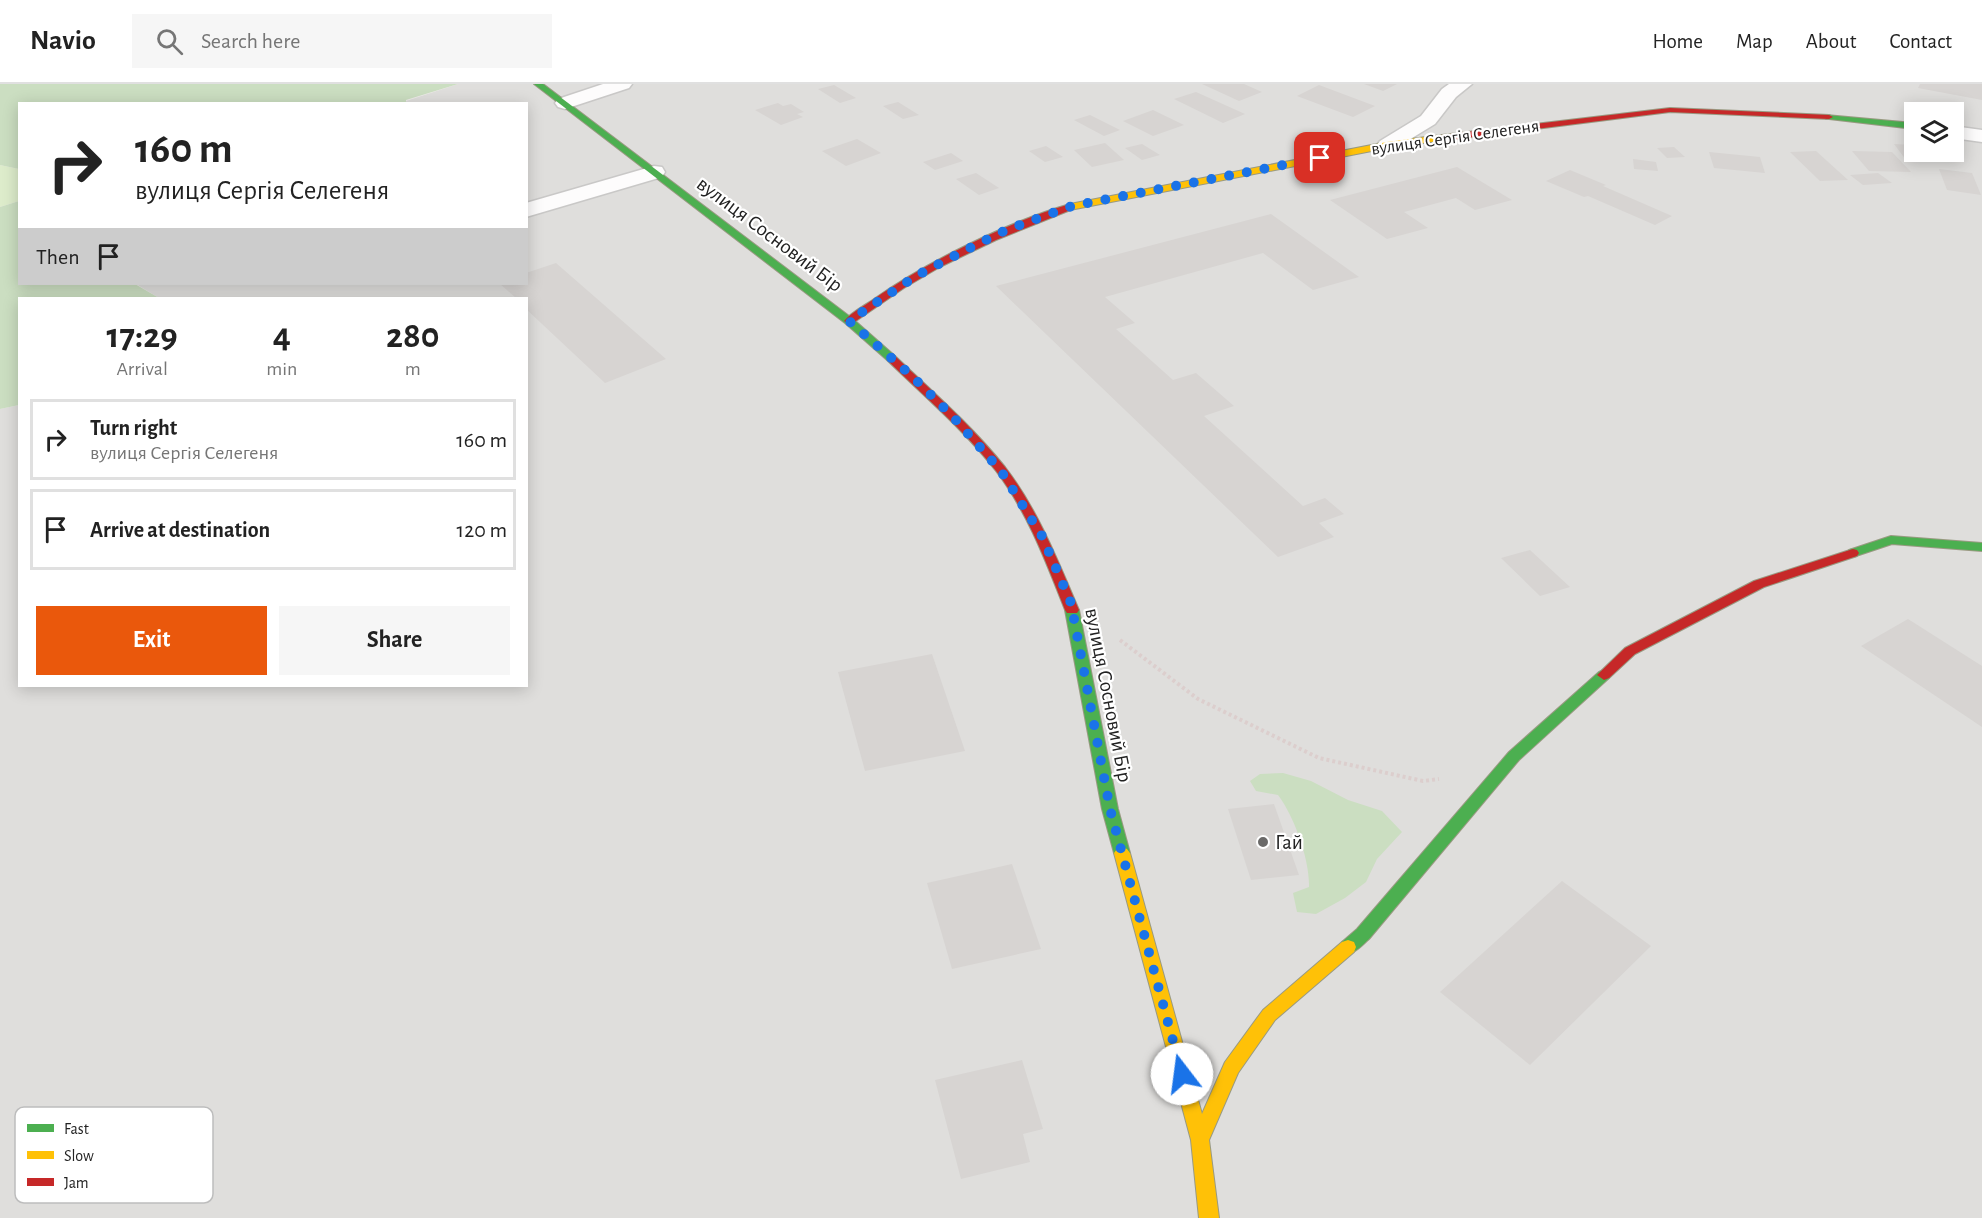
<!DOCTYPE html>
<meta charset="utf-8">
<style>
body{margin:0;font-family:"Alegreya Sans",sans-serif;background:#f6f6f6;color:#222;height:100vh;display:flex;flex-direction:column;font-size:22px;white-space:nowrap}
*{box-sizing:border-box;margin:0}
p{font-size:20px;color:#767676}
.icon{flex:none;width:33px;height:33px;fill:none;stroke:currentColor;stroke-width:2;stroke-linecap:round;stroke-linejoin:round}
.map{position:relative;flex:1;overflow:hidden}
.details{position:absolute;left:18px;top:213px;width:510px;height:390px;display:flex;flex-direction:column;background:#fff;border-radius:0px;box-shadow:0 3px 15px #0003}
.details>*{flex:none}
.hud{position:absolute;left:18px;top:18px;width:510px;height:183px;border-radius:0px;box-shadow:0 3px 15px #0003;background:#fff;color:#222;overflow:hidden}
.tools{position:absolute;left:1904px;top:18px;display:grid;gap:12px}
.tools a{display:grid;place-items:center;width:60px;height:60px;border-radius:0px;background:#fff;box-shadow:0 3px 15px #0003;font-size:30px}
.pin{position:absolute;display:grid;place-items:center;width:51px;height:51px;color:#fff;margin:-26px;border-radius:12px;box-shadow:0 3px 9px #0006}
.me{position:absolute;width:66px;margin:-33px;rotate:345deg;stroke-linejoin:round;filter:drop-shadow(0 0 4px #0008)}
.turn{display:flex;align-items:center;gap:21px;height:126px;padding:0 18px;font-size:27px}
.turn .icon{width:78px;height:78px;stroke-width:2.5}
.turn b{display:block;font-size:42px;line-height:51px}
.then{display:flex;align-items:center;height:57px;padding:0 18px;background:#0003;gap:12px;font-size:22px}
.eta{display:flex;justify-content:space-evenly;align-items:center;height:102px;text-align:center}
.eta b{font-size:36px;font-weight:700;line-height:42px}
.action{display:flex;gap:12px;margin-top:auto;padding:12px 18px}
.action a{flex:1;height:69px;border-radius:0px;background:#ea580c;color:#fff;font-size:24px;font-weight:700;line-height:69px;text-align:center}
.action a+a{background:#f6f6f6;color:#222}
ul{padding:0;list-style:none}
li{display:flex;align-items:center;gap:18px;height:81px;margin:0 12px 9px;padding:0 6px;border:3px solid #e0e0e0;border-radius:0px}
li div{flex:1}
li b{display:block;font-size:22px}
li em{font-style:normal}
header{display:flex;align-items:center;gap:36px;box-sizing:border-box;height:84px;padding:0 30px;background:#fff;border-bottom:2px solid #e0e0e0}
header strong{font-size:28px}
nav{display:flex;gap:33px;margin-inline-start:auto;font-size:21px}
.search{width:420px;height:54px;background:#f6f6f6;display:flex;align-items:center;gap:15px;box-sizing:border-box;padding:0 21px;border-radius:0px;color:#767676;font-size:22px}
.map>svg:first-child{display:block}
.residential{fill:#dfdedc;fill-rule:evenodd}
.grass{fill:#ddeccb}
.forest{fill:#cbdec1}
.building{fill:#d7d4d2}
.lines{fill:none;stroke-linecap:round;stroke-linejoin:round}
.street-casing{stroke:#c9c8c7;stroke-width:3}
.fast-casing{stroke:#999a82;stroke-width:2}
.slow-casing{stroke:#999a82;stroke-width:2}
.jam-casing{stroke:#999a82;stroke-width:2}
.path{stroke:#dccecd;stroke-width:4;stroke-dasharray:3 3;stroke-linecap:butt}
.street{fill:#fdfcfc;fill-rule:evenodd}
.fast{fill:#4caf50;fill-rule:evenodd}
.slow{fill:#ffc107;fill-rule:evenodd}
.jam{fill:#c62828;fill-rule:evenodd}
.route{stroke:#1a73e8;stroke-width:10;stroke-dasharray:0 18}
.poi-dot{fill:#6a6968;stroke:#fff;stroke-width:2}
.labels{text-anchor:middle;stroke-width:4.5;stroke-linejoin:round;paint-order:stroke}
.far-street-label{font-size:18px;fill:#222;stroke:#fff}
.street-label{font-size:21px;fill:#222;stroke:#fff}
.poi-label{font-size:21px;fill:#222;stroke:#fff;text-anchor:start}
.key{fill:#fff;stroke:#bdbdbd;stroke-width:1.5}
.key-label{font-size:16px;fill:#222}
</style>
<header>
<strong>Navio</strong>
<div class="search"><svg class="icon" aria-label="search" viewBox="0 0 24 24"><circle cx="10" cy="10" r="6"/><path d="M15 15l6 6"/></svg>Search here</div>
<nav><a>Home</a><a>Map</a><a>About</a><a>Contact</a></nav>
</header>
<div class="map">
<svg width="1982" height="1134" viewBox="0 0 1982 1134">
<rect width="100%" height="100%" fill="#f0eeeb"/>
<path class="residential" d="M458,0H1982V1134H0V325L19,321L20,602H526V214H159L136,200H526V20H406V17ZM1914,28H1953V68H1914Z"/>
<path class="grass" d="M0,81L19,85V117L0,123Z"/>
<g class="forest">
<path d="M0,0H458L406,16V20H20L19,85L0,81Z"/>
<path d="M19,117L20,200H135L159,214H20L19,321L0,325V123Z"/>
<path d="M1283,689L1311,697L1348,716L1382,727L1402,748L1377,775L1366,798L1345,814L1316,830L1297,828L1293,809L1309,803C1310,776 1294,732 1278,711L1256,707L1250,697L1260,690Z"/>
</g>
<g class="building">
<path d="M1202,0H1244L1262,8L1239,17Z"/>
<path d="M1364,0H1397L1383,7Z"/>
<path d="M1920,0H1982V16L1918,4Z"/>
<path d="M834,1L856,14L840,19L818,5Z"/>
<path d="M1319,1L1375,22L1353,33L1297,12Z"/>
<path d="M1196,8L1245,30L1223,39L1174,15Z"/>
<path d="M898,18L919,31L903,35L883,22Z"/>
<path d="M778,19L783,22L791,20L804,28L797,30L803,33L781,41L755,26Z"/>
<path d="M1153,26L1184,41L1153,52L1123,37Z"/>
<path d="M1090,31L1120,46L1104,52L1074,36Z"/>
<path d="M857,55L881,69L846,82L822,67Z"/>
<path d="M1105,59L1124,76L1092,83L1074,66Z"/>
<path d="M1142,60L1160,71L1142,76L1125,64Z"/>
<path d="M1894,60L1914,61V68H1919L1926,77L1906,76Z"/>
<path d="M1046,62L1063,73L1045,78L1029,67Z"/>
<path d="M1674,63L1685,73L1667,74L1657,64Z"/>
<path d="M1816,67L1848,96L1820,97L1790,68Z"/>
<path d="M1852,67L1892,68L1911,88L1869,87Z"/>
<path d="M1709,68L1760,73L1765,89L1714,84Z"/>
<path d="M951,69L963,77L935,86L923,78Z"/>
<path d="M1633,75L1656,78L1658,87L1634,85Z"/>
<path d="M1457,83L1512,116L1475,126L1456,114L1404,128L1428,144L1387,155L1330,116Z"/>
<path d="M1939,85L1972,89L1981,111L1947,106Z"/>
<path d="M1570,86L1606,101L1603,102L1672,132L1655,141L1588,112L1584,113L1546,97Z"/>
<path d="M976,89L999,104L979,111L956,95Z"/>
<path d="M1878,89L1892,99L1863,101L1850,91Z"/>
<path d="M1271,130L1359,193L1313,206L1263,169L1105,213L1135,239L1116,245L1173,296L1196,289L1234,322L1204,332L1303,422L1325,414L1344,430L1319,439L1334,453L1278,473L996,202Z"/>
<path d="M556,179L666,275L605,299L526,225V214H516L500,200H526V189Z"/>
<path d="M1530,466L1570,503L1540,512L1501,474Z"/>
<path d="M1908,535L1982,582V643L1861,562Z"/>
<path d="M932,570L965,667L865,687L838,588Z"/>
<path d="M1274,720L1299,791L1251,796L1228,725Z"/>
<path d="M1012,780L1041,865L952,885L927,799Z"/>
<path d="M1562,797L1651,862L1530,981L1440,908Z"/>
<path d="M1022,976L1043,1045L1023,1050L1030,1078L961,1095L935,996Z"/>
</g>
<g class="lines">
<defs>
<g id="street">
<path d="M603,0H632L629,4L565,25L558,23L555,19L558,15Z"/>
<path d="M1449,0H1472L1456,13L1435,40L1394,65L1387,67L1380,65L1377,61L1380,57L1421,32L1442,5Z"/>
<path d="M1953,42L1982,46V58L1953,54Z"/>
<path d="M654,82L662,83L665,88L662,93L526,133V119Z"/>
</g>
<g id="fast">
<path d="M534,0H543L853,235L895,272V276H887L845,239Z"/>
<path d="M1826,31L1914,39V45L1829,35H1826Z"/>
<path d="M1891,452L1982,459V467L1892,460L1853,473L1847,469L1849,466Z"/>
<path d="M1072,522L1079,526L1118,725L1130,769L1127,773L1122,775L1117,773L1114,769L1102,725L1065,526Z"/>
<path d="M1604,586L1611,591L1609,594L1519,676L1369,855C1361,862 1354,872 1342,868L1340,863L1342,858L1357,845L1509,668L1599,588Z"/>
</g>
<g id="slow">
<path d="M1442,51L1445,52V56L1387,64L1070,126L1065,123L1070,120L1387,58Z"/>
<path d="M1122,763L1127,765L1130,769L1202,1030L1225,978L1263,926L1342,858L1348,856L1354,858L1356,863L1354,868L1275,936L1238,989L1209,1056L1219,1134H1199L1191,1056L1114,769L1117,765Z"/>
</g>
<g id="jam">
<path d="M1670,24L1829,31L1833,33L1829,35L1670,28L1442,57L1438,54L1442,51Z"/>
<path d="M1070,120L1075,123L1073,125L996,156L940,183L904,204L853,239L849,240L844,237C852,228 864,222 874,215C927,178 1007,138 1070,120Z"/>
<path d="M891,271L895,272C932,307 972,342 1005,383C1038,426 1058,477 1079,526L1077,529H1067L1065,526C1046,478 1028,429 996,387C965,347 924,312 887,276V272Z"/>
<path d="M1853,465L1857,466L1859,469L1857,472L1764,503L1635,570L1609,594L1604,596L1597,591L1625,564L1754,497Z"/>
</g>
</defs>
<use href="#street" class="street-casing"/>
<use href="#fast" class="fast-casing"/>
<use href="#slow" class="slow-casing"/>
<use href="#jam" class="jam-casing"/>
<path class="path" d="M1120,556L1198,615L1319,674L1423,697L1439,695"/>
<use href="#street" class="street"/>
<use href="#fast" class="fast"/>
<use href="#slow" class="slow"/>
<use href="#jam" class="jam"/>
</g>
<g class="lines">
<path class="route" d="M1182,990L1110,725L1071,519L1042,452L1001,387L955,335L913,293L849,237L916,192L962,168L1006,146L1072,122L1320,74"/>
</g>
<circle class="poi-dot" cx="1263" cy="758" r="6"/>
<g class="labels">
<g class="far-street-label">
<text transform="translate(1455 53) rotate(-8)" y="6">вулиця Сергія Селегеня</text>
</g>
<g class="street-label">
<text transform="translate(770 150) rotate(37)" y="7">вулиця Сосновий Бір</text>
<text transform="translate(1109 611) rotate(79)" y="7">вулиця Сосновий Бір</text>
</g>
<g class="poi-label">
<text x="1275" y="765">Гай</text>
</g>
</g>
<rect x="15" y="1023" width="198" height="96" rx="9" class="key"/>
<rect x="27" y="1040" width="27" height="8" fill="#4caf50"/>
<rect x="27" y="1067" width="27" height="8" fill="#ffc107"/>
<rect x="27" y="1094" width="27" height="8" fill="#c62828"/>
<g class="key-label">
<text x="64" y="1050">Fast</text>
<text x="64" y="1077">Slow</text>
<text x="64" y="1104">Jam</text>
</g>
</svg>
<div class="tools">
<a><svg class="icon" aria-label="layers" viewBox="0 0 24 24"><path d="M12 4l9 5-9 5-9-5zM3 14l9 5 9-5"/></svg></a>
</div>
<div class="pin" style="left:1320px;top:74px;background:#d93025"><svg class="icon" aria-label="arrive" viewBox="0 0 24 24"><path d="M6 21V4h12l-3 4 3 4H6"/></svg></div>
<svg class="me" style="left:1182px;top:990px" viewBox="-20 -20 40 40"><circle r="19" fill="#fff"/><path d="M0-13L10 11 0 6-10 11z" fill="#1a73e8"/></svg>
<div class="hud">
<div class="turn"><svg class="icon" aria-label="right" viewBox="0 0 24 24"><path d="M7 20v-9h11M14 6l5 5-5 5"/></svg><div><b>160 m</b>вулиця Сергія Селегеня</div></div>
<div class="then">Then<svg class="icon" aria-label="arrive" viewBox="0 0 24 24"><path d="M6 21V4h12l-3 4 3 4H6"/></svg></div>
</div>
<section class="details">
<div class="eta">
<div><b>17:29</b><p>Arrival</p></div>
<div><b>4</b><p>min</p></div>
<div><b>280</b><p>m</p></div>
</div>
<ul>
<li><svg class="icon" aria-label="right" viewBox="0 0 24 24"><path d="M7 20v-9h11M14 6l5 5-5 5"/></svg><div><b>Turn right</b><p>вулиця Сергія Селегеня</p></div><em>160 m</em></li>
<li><svg class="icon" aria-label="arrive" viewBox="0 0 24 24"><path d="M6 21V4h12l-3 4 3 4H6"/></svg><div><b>Arrive at destination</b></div><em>120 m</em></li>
</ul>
<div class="action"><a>Exit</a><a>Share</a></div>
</section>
</div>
